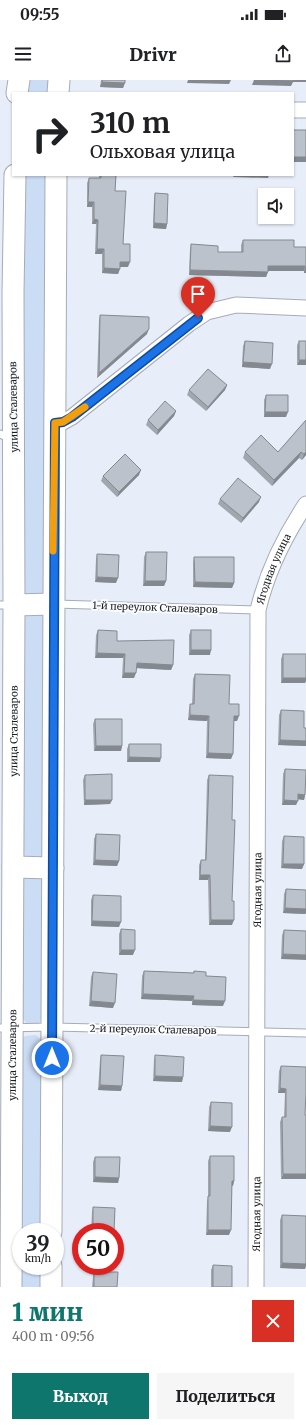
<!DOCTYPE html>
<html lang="ru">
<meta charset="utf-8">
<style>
body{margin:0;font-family:Merriweather,serif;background:#f6f6f6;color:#202124;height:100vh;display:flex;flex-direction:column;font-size:15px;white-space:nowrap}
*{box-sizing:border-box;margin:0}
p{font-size:13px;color:#757577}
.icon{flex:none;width:22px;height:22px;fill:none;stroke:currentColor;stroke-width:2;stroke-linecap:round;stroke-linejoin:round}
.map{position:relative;height:1207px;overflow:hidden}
.details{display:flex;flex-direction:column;background:#fff;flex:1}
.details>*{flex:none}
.banner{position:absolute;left:12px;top:12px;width:282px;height:84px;border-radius:0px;box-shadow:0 1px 3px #0004;background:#fff;color:#202124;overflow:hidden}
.tools{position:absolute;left:258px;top:108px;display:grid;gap:8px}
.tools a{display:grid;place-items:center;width:36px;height:36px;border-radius:0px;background:#fff;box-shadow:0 1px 3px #0004;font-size:20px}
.speed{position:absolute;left:12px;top:1143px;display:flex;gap:8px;font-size:20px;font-weight:700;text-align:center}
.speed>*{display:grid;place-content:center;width:52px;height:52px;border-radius:50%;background:#fff;box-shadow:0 1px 3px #0004;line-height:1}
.speed small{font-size:10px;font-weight:400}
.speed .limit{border:6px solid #d22;background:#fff;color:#111}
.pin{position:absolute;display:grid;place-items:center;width:34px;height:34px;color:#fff;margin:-41px -17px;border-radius:50% 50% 50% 0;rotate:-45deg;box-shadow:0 0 4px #0007}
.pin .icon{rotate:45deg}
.me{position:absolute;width:44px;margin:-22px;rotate:0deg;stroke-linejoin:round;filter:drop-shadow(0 0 3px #0008)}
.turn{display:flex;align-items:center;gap:14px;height:84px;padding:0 12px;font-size:18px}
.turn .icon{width:52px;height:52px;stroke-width:2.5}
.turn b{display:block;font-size:28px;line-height:34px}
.round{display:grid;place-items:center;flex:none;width:42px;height:42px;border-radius:0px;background:#f6f6f6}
.headline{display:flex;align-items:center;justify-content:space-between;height:68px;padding:0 12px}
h1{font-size:24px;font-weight:800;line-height:30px;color:#0f766e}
.primary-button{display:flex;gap:8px;margin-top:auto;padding:8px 12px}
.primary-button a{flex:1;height:46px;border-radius:0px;background:#0f766e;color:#fff;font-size:16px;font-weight:800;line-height:46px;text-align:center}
.primary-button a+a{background:#f6f6f6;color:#202124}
.status{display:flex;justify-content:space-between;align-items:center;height:28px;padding:0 20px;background:#fff;direction:ltr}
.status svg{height:11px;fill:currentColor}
header{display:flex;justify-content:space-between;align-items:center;height:52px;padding:0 12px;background:#fff;font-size:18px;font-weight:800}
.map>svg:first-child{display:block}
.green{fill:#cbdcf5}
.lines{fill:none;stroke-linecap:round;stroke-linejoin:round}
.service-casing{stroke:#a6acb6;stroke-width:9}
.minor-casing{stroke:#a6acb6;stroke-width:17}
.secondary-casing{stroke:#a6acb6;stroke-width:23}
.service{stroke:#fff;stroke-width:7}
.minor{stroke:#fff;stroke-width:15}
.secondary{stroke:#fff;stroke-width:21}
.wall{fill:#a2a7af}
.shaded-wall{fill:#84888f}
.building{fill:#bcc2cc;stroke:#84888f}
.route-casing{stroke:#114b97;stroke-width:10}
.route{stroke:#1a73e8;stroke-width:7}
.slow{stroke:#f59e0b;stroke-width:7}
.labels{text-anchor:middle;stroke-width:4;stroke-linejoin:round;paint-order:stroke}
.street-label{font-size:10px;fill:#1b1e21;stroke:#fafbfd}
</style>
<div class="status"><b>09:55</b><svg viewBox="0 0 49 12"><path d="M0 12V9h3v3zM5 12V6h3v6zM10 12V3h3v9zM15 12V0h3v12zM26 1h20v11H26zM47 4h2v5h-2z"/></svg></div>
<header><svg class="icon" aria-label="menu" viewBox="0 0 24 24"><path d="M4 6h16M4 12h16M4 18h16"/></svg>Drivr<svg class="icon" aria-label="share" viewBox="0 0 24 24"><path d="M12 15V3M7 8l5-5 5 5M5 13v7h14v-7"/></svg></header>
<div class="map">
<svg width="306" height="1207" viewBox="0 0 306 1207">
<rect width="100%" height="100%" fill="#e8eef9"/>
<g class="green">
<path d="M24,0H51L49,13H23Z"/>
<path d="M20,95H47L44,513L40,517H28L24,514Z"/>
<path d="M38,531L47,541L46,779H20L21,542L26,533Z"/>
<path d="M20,796L46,798V932L39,943H26L19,931Z"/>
<path d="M36,955L46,965L45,1152H21V1186H45V1207H17L18,964L25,956Z"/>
</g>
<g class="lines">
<defs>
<g id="service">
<path d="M0,354L12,359"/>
<path d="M55,524L258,530"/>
<path d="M0,525H12"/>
<path d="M0,948L53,947L306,953"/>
</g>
<g id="minor">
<path d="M293,30H306"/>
<path d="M55,343L63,342L72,337L189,244L207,232L236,225L306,228"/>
<path id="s1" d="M256,1207L258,530C267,492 284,457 306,424"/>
</g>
<g id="secondary">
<path d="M17,13L19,0"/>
<path d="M58,13L59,0"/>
<path d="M14,525L53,524"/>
<path d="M13,787L53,788"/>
<path d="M51,1152L56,95"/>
<path id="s2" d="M11,1207L14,525L13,213L15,95"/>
<path d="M51,1207V1186"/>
</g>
</defs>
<use href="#service" class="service-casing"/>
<use href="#minor" class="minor-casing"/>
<use href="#secondary" class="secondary-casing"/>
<use href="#service" class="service"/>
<use href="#minor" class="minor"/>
<use href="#secondary" class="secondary"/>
</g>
<g class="wall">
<path d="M101,0H125L123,8L100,7Z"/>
<path d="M99,95H116L115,111L123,164L128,187H120L118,194L102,193V174H95L96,144H92V127H87V103L89,98H99Z"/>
<path d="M155,113L167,144L166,149L153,148L154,118Z"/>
<path d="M243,160L294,167H306V193H304V191H268L266,197L189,195L190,169L191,164L218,172H241V165Z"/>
<path d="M100,235L147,254L97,298L99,240Z"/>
<path d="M245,261L270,289L242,287L243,266Z"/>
<path d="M299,261H306L297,285V265Z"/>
<path d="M227,305L225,310L206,331L187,315L189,310Z"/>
<path d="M266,315L286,337H264V320Z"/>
<path d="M176,331L174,336L157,355L146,345L148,340Z"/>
<path d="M306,340V375L302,380L299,378L272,406L243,378L245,372H278Z"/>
<path d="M139,395L117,417L101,401L103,396Z"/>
<path d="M220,419L259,422L241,443L218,424Z"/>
<path d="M146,472L166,501L164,506H143L144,477Z"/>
<path d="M97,474L116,503L95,502L96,479Z"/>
<path d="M194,477L234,503L232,508L193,507V482Z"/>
<path d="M98,550L117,561L173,585L171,590L136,588L134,598H122L123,578H95L96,555Z"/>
<path d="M191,550L210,575H189V555Z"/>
<path d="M283,574L306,598L305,603H281V579Z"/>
<path d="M195,594L229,624L237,641H234L233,674L231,679L206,678L207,641L188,640L189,629L190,624H192L193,599Z"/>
<path d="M281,630L304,648H306V666L278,665L279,635Z"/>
<path d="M95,639L122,666L121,671H94L93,644Z"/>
<path d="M129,664L160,682H127V669Z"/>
<path d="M285,689L305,715L304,720L298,719L296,725H282L283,694Z"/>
<path d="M85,695L112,720L110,724L84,725L83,700Z"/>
<path d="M209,695L232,740V845H209L208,800H199V785L201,780H205L207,700Z"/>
<path d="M96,754L119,781L117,786L93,785L94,759Z"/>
<path d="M284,756L304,784L302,789L281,788L282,761Z"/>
<path d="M286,809L306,810V833L305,834L283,833L284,814Z"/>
<path d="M93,815L119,847L91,846V820Z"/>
<path d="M121,849L133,875H119V854Z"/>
<path d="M284,850L306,851L281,879L282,855Z"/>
<path d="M144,891L193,893L194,891L206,896L223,926L192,925V921L141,919L142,896Z"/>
<path d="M93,892L113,928L89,926L91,897Z"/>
<path d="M101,975L122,1006L121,1011L98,1010L100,980Z"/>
<path d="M155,975L183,997L182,1002L153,1001L154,980Z"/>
<path d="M281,986L305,1035L281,1099L280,1042L282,1037H284L285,1013H278L279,991Z"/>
<path d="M211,1022L230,1052L208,1051L209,1027Z"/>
<path d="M210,1076L234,1101L233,1106H232L229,1155H206L207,1121L208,1117V1081Z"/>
<path d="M95,1077L119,1098L118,1103L93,1102V1082Z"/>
<path d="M93,1127L114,1152H91L92,1132Z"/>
<path d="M282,1135L306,1184L305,1189L280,1188V1140Z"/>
<path d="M213,1185L232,1207H211V1190Z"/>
<path d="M94,1192L117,1207H92L93,1197Z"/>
</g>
<g class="shaded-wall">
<path d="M188,0H231L229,4L187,3Z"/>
<path d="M254,0H306V2H293L291,6L252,5Z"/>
<path d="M102,2L125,3L123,8L100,7Z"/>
<rect x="293" y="77" width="13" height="5"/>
<path d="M234,95H269L268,98L233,97Z"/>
<path d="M88,122H94L92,127H87Z"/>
<path d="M94,139L98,140L96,144H92Z"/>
<path d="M154,143L167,144L166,149L153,148Z"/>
<path d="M97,169H104L102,174H95Z"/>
<path d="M120,182H130L128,187H118Z"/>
<path d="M268,186H305L304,191H266Z"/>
<path d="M104,188L120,189L118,194L102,193Z"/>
<path d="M305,188H306V193H304Z"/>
<path d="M190,190L268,192L266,197L189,195Z"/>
<path d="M149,249L147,254L97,298L99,293Z"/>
<path d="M299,280H306V285H297Z"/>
<path d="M243,282L272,284L270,289L242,287Z"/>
<path d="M227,305L225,310L206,331L208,327Z"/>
<path d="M176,331L174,336L157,355L158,350Z"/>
<path d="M265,332H288L286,337H264Z"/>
<path d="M301,372L299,378L272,406L274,400Z"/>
<path d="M306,372V375L302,380L304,374Z"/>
<path d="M141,390L139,395L117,417L119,412Z"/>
<path d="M261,417L259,422L241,443L243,438Z"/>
<path d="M97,497L118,498L116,503L95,502Z"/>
<path d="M145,501H166L164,506H143Z"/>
<path d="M195,502L234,503L232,508L193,507Z"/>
<path d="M191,570H211L210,575H189Z"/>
<path d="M97,573L125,574L123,578H95Z"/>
<path d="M137,583L173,585L171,590L135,588Z"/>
<path d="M124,593H136L134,598H122Z"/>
<path d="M283,598H306V601L305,603H281Z"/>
<path d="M190,635L209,636L207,641L188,640Z"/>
<path d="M234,636H239L237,641H233Z"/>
<path d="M280,660L306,661V666L278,665Z"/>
<path d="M96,666H122L121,671H94Z"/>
<path d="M208,673L233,674L231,679L206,678Z"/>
<path d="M129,677L161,678L160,682H127Z"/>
<path d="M298,714L305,715L304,720L296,719Z"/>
<path d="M85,720H112L110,724L84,725Z"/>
<path d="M284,720L298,721L296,725H282Z"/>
<path d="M95,780L119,781L117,786L93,785Z"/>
<path d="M283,784H304L302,789L281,788Z"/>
<path d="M200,795H210L208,800H199Z"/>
<path d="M285,828L306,829V833L305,834L283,833Z"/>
<path d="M211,840H234L232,845H209Z"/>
<path d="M92,841L121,842L119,847L91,846Z"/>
<path d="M121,870H135L133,875H119Z"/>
<path d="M283,874L306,875V880L281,879Z"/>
<path d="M143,914L194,916L192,921L141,919Z"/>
<path d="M193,920L225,921L223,926L192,925Z"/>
<path d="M91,921L115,923L113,928L89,926Z"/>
<path d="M155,996L183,997L182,1002L153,1001Z"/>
<path d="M100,1005L122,1006L121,1011L98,1010Z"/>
<path d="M280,1008L286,1009L285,1013H278Z"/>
<path d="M210,1046L232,1047L230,1052L208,1051Z"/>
<path d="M283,1094H306V1099H281Z"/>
<path d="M95,1097L119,1098L118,1103L93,1102Z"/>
<path d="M232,1101H234L233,1106H230Z"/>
<path d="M208,1150H231L229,1155H206Z"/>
<path d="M282,1183L306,1184V1186L305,1189L280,1188Z"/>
</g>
<g class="building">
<path d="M102,0H125V3L102,2Z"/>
<path d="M254,0H293V1Z"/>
<rect x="293" y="50" width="13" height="27"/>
<path d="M101,95H116L115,111H126L123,164H130V182H120V189L104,188V169H97L98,140L94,139V122H88L89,98H101Z"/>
<path d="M155,113L168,114L167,144L154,143Z"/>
<path d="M243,160H294V167H306V188H305V186H268V192L190,190L191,164L218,166V172H243Z"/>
<path d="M100,235L149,237V249L99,293Z"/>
<path d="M245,261L273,263L272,284L243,282Z"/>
<rect x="299" y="261" width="7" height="19"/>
<path d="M208,289L227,305L208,327L189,310Z"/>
<path d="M266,315H288V332H265Z"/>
<path d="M165,321L176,331L158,350L148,340Z"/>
<path d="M306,340V372L304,374L301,372L274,400L245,372L261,355L278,372Z"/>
<path d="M125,374L141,390L119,412L103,396Z"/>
<path d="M238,398L261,417L243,438L220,419Z"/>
<path d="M146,472H167L166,501H145Z"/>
<path d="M97,474L119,475L118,498L97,497Z"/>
<path d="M194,477H234V503L195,502Z"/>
<path d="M98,550L117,551V561L174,560L173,585L137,583L136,593H124L125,574L97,573Z"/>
<rect x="191" y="550" width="20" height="20"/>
<rect x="283" y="574" width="23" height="24"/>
<path d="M195,594L230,595L229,624H239V636H234L233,674L208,673L209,636L190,635V624H194Z"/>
<path d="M281,630L304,631V648H306V661L280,660Z"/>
<path d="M95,639H122V666H96Z"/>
<path d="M129,664H161V678L129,677Z"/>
<path d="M285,689L306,690L305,715L298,714V721L284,720Z"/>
<path d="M112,694V720H85V695Z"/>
<path d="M209,695L233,696L232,740H235L232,821H234V840H211L210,795H200L201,780H206Z"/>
<path d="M96,754L120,755L119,781L95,780Z"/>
<path d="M284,756L304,757V784H283Z"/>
<path d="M286,809L306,810V829L285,828Z"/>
<path d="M93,815L121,816V842L92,841Z"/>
<path d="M121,849L135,850V870H121Z"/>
<path d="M284,850L306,851V875L283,874Z"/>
<path d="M144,891L194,893V891L206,892V896L226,897L225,921L193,920L194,916L143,914Z"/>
<path d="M93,892L117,894L115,923L91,921Z"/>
<path d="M101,975L124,976L122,1006L100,1005Z"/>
<path d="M155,975L184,977L183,997L155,996Z"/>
<path d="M281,986L306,987V1012L305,1035H306V1094H283L282,1037H286V1009L280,1008Z"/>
<path d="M211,1022L232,1023V1047L210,1046Z"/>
<path d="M210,1076H234V1101H232L231,1150H208V1116H210Z"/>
<path d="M95,1077H120L119,1098L95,1097Z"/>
<path d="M93,1127L115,1128L114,1152H93Z"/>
<path d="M282,1135L306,1136V1184L282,1183Z"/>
<path d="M213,1185L232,1186V1207H213Z"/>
<path d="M94,1192H118L117,1207H94Z"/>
</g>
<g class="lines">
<defs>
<path id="route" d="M52,978L55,343L63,342L72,337L198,238"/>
</defs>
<use href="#route" class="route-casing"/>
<use href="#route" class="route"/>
<path class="slow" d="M53,471L55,343L63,342L85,327"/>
</g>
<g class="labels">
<g class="street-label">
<text transform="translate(13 327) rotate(-91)" y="4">улица Сталеваров</text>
<text dy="4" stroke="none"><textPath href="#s1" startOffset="721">Ягодная улица</textPath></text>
<text transform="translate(155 527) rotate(2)" y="4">1-й переулок Сталеваров</text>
<text dy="4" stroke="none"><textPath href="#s2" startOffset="556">улица Сталеваров</textPath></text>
<text dy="4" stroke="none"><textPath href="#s1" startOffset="397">Ягодная улица</textPath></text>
<text transform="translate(153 949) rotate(1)" y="4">2-й переулок Сталеваров</text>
<text dy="4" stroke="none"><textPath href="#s2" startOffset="232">улица Сталеваров</textPath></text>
<text dy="4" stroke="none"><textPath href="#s1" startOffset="73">Ягодная улица</textPath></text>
</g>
</g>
</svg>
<div class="tools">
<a><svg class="icon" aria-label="sound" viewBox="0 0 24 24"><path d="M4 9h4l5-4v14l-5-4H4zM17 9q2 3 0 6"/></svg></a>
</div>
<div class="speed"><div>39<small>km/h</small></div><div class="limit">50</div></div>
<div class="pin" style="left:198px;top:238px;background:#d93025"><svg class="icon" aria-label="arrive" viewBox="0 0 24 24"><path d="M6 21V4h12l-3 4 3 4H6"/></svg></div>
<svg class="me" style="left:52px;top:978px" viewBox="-20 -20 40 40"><circle r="17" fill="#1a73e8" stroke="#fff" stroke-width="3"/><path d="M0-11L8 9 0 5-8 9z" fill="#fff"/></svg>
<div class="banner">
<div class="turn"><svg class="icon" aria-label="right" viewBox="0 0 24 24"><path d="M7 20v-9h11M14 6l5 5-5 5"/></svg><div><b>310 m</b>Ольховая улица</div></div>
</div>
</div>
<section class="details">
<div class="headline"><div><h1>1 мин</h1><p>400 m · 09:56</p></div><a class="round" style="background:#d93025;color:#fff"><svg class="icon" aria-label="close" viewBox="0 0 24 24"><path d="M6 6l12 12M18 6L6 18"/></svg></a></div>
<div class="primary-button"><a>Выход</a><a>Поделиться</a></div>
</section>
